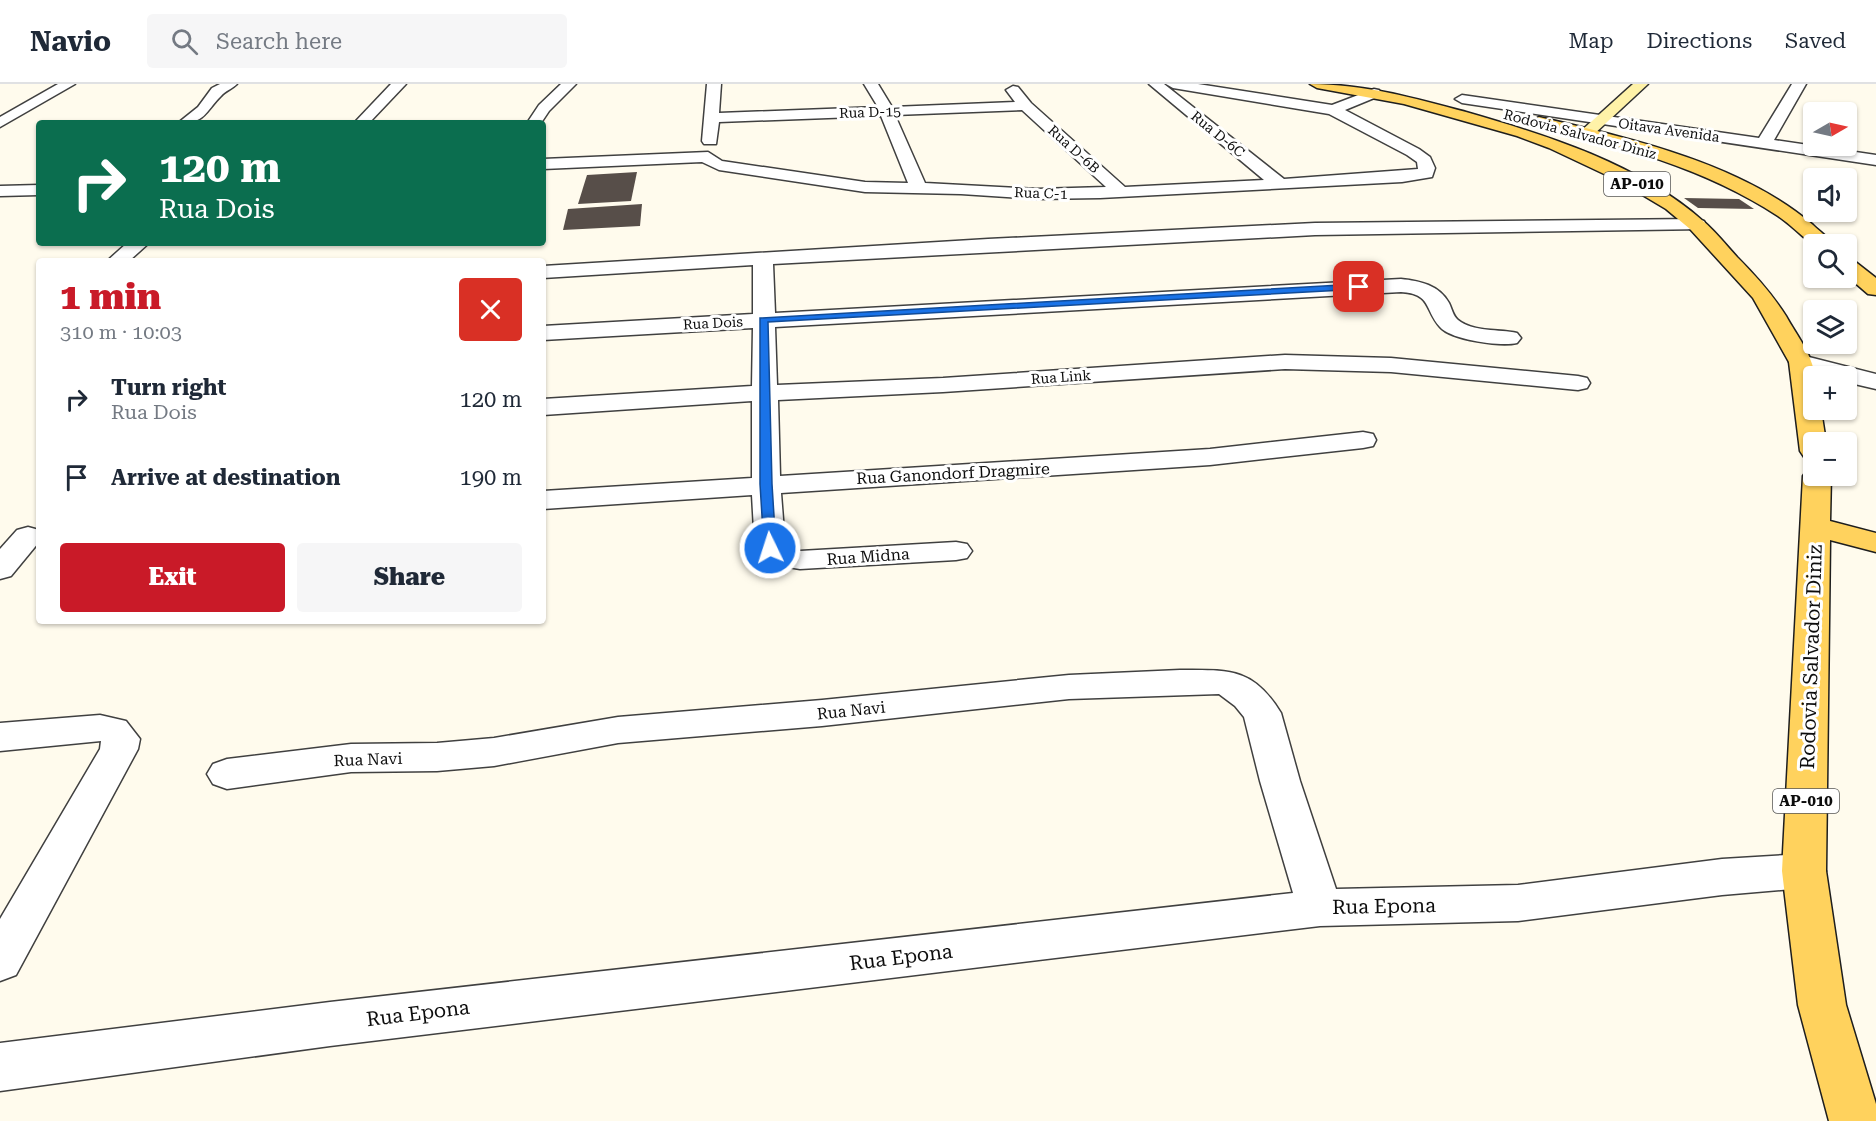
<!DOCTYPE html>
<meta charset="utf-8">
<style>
body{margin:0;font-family:"Roboto Serif",serif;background:#f6f6f7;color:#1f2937;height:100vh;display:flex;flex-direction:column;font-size:22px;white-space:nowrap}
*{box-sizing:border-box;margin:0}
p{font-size:20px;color:#747a83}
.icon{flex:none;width:33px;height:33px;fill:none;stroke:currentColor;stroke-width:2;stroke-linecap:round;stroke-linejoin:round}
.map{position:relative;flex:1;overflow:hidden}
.panel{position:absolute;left:36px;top:174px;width:510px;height:366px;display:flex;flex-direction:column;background:#fff;border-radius:6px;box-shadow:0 2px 4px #0004}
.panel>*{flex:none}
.top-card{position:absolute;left:36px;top:36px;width:510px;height:126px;border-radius:6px;box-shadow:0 2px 4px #0004;background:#0b6e4f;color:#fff;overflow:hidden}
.needle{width:39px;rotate:81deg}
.tools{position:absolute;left:1803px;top:18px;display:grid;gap:12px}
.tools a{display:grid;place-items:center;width:54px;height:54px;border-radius:6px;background:#fff;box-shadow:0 2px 4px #0004;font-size:30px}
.pin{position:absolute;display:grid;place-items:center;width:51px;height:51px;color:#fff;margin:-26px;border-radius:12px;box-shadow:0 3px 9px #0006}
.me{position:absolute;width:66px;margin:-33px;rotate:356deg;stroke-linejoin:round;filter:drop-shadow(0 0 4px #0008)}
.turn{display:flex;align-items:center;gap:21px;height:126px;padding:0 24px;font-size:27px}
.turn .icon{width:78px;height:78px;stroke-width:2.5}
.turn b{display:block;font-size:42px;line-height:51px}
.round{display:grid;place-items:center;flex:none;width:63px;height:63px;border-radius:6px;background:#f6f6f7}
.overview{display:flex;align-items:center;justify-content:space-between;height:102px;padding:0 24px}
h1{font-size:36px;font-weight:800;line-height:45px;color:#c91a28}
.cta{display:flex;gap:12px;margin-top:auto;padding:12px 24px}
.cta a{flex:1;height:69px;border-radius:6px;background:#c91a28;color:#fff;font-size:24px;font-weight:800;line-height:69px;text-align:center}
.cta a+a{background:#f6f6f7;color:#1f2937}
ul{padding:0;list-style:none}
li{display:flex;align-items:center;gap:18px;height:78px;padding:0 24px}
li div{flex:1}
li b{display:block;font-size:22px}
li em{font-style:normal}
header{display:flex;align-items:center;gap:36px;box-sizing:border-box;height:84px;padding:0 30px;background:#fff;border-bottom:2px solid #e0e1e3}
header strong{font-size:28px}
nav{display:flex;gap:33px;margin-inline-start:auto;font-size:21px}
.search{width:420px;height:54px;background:#f6f6f7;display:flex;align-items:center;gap:15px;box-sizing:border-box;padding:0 21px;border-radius:6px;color:#747a83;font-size:22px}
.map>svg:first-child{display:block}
.building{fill:#574e49}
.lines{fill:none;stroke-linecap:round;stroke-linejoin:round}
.street-casing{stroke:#404040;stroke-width:3}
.secondary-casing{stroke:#2f2f2f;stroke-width:3}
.primary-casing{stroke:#1e1e1e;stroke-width:3}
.street{fill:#fff;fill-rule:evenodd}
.secondary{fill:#fff2a8;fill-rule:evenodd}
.primary{fill:#ffd25d;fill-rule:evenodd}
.route{fill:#1a73e8;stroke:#114b97;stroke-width:1.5}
.labels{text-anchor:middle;stroke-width:6;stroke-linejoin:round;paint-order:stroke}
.far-street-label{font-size:14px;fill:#0d0d0d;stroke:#fff}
.shield{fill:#fff;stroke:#565656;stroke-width:1.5}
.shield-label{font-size:15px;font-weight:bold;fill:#0d0d0d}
.street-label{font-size:16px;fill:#0d0d0d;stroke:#fff}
.near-street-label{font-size:20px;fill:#0d0d0d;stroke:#fff}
</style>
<header>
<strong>Navio</strong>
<div class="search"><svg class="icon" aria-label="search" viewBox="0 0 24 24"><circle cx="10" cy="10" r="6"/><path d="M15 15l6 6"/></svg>Search here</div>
<nav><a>Map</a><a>Directions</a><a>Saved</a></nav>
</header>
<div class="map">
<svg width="1876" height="1037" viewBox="0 0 1876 1037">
<rect width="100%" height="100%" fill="#fffbed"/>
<g class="building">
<path d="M637,88L631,117L578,120L587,91Z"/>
<path d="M1684,114L1739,115L1754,125L1698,124Z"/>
<path d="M642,120L640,142L563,146L568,125Z"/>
</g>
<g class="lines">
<defs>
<g id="street">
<path d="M58,0H75L0,43V33Z"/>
<path d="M220,0H237C232,5 225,7 221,12C204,29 206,39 178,39L198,23L212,4Z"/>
<path d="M391,0H406L369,39H354Z"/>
<path d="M561,0H576L549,27L541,39H527L539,21Z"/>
<path d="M707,0H721L719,29L878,23L864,0H878L892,23L1015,18L1006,6L1013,2L1018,3L1031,19L1125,103L1264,96L1149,0H1164L1284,95L1418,85L1417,78L1407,71L1329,30L1173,4L1166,0H1198L1332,21L1374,5L1379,6L1381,9L1379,12L1345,26L1419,65L1430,73L1435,84L1432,93L1402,98L1100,114L1037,115L961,110L865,108L719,86L702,78L543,85V75L708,68L722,77L865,98L908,99L881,32L719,38L716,60H704L702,57ZM1022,26L1106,103L1037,105L925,99L895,31Z"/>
<path d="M1792,0H1806L1774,56L1876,71V81L1462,19L1455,15L1462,11L1759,54Z"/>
<path d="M39,101V111L0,112V102Z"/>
<path d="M1697,135L1704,137L1706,141L1704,145L1315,151L773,180L775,229L1401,195C1420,197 1439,201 1449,219C1452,225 1453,232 1458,236C1472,248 1500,245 1517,249L1521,254L1517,259C1502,263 1451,256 1440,243C1424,225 1432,210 1401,208L775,243L777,301L943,294L1285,271L1391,274L1578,292L1587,294L1590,299L1587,304L1578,306L1391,288L1285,285L943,308L778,316L780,392L1210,365L1363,348L1373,350L1376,356L1373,362L1363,364L1210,381L781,409L785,461L790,465L800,467L956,458L967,460L972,467L967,474L956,476L800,485L769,480L755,464L752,411L543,425V407L752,394V317L543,331V315L752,302L753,244L543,256V242L753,230V181L543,194V182L988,155L1315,139Z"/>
<path d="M127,159H149L129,177H107Z"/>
<path d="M1801,271L1876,290V305L1846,298V292H1827L1793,283L1789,278L1793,273Z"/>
<path d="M28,443L39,446V458L11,492L0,495V465L17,446Z"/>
<path d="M1180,586C1228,586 1253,583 1281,629L1300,697L1336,805L1518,801L1722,775L1804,770L1819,775L1826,787L1819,799L1804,804L1722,811L1518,837L1320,842L330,962L0,1007V959L330,918L1293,809L1260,697L1244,633L1235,622L1219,610L1069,615L822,642L618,659L494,682L437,687L351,688L227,705L213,700L207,690L213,680L227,675L351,660L437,659L494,654L618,633L822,616L1069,591Z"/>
<path d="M100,631L126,637L140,655L138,665L16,891L0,897V835L100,665L101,657L0,667V639Z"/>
</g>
<path id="secondary" d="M1633,0H1648L1592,52H1582L1579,49L1582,46Z"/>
<g id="primary">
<path d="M1310,0C1364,0 1414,14 1466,28C1546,51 1639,80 1703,137C1715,147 1726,161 1737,173C1756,192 1772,210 1786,232C1797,252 1812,270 1815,292H1814V326H1821L1826,358H1814V375L1804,373L1800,367L1789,278L1753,214L1690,145L1666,125L1619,97L1549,64L1517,52L1404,20L1317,4Z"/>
<path d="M1539,33C1629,54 1741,79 1813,141C1819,147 1828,153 1833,160L1814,162C1802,152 1791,141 1778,132C1705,84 1618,61 1534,40L1532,37Z"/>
<path d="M1846,174L1853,176L1876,194V211L1868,210L1846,191Z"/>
<path d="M1814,384V392H1831L1830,437L1876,449V468L1830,456L1826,787L1846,921L1876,1020V1037H1829L1798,921L1782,787L1803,392L1807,386Z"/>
</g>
</defs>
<use href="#street" class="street-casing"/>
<use href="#secondary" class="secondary-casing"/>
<use href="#primary" class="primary-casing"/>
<use href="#street" class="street"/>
<use href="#secondary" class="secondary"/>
<use href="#primary" class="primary"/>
</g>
<path class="route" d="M1359,200L1362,201V205L768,238L772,400L776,464L770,467L764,464L760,400V234Z"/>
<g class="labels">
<g class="far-street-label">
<text transform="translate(870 28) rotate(-2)" y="5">Rua D-15</text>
<text transform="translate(1669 46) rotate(8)" y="5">Oitava Avenida</text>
<text transform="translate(1218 50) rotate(39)" y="5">Rua D-6C</text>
<text transform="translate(1580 50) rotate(15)" y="5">Rodovia Salvador Diniz</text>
<text transform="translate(1074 65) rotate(42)" y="5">Rua D-6B</text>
<text transform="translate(1041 109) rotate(2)" y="5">Rua C-1</text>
<text transform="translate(713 239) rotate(-3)" y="5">Rua Dois</text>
<text transform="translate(1061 293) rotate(-4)" y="5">Rua Link</text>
</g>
<g class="shield">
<rect x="1604" y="88" width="66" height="24" rx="4.5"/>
<rect x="1773" y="705" width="66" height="24" rx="4.5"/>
</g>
<g class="shield-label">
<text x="1637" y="105">AP-010</text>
<text x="1806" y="722">AP-010</text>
</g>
<g class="street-label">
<text transform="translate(953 389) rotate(-3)" y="6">Rua Ganondorf Dragmire</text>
<text transform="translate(868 472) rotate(-4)" y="6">Rua Midna</text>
<text transform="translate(851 626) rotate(-6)" y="6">Rua Navi</text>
<text transform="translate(368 675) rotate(-2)" y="6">Rua Navi</text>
</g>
<g class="near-street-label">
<text transform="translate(1811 573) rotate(-88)" y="7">Rodovia Salvador Diniz</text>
<text transform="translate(1384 822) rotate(-1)" y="7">Rua Epona</text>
<text transform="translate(901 873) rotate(-7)" y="7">Rua Epona</text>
<text transform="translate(418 929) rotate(-7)" y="7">Rua Epona</text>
</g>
</g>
</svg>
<div class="tools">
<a><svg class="needle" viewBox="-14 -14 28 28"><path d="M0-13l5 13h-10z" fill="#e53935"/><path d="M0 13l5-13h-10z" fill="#747a83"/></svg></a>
<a><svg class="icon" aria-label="sound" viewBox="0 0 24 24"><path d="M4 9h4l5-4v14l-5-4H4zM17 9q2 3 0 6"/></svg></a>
<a><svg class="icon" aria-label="search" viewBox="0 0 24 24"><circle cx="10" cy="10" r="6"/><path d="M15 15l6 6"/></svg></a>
<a><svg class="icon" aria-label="layers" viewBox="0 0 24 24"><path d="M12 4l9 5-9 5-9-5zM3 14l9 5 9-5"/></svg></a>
<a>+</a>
<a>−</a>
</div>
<div class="pin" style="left:1359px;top:203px;background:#d93025"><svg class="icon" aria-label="arrive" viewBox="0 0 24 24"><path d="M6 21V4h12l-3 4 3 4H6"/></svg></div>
<svg class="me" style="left:770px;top:464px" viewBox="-20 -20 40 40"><circle r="17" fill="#1a73e8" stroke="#fff" stroke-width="3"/><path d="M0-11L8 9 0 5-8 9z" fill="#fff"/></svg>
<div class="top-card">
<div class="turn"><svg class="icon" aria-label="right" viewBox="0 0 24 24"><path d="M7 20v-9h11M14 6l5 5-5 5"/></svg><div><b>120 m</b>Rua Dois</div></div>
</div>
<section class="panel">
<div class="overview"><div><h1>1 min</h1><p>310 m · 10:03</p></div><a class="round" style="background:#d93025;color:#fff"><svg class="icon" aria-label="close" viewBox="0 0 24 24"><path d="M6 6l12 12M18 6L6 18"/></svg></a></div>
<ul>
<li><svg class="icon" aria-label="right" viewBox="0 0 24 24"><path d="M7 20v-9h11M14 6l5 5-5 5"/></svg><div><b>Turn right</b><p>Rua Dois</p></div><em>120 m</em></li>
<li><svg class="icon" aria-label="arrive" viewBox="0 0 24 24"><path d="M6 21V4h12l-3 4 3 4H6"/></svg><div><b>Arrive at destination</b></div><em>190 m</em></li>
</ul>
<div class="cta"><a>Exit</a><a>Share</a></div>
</section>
</div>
